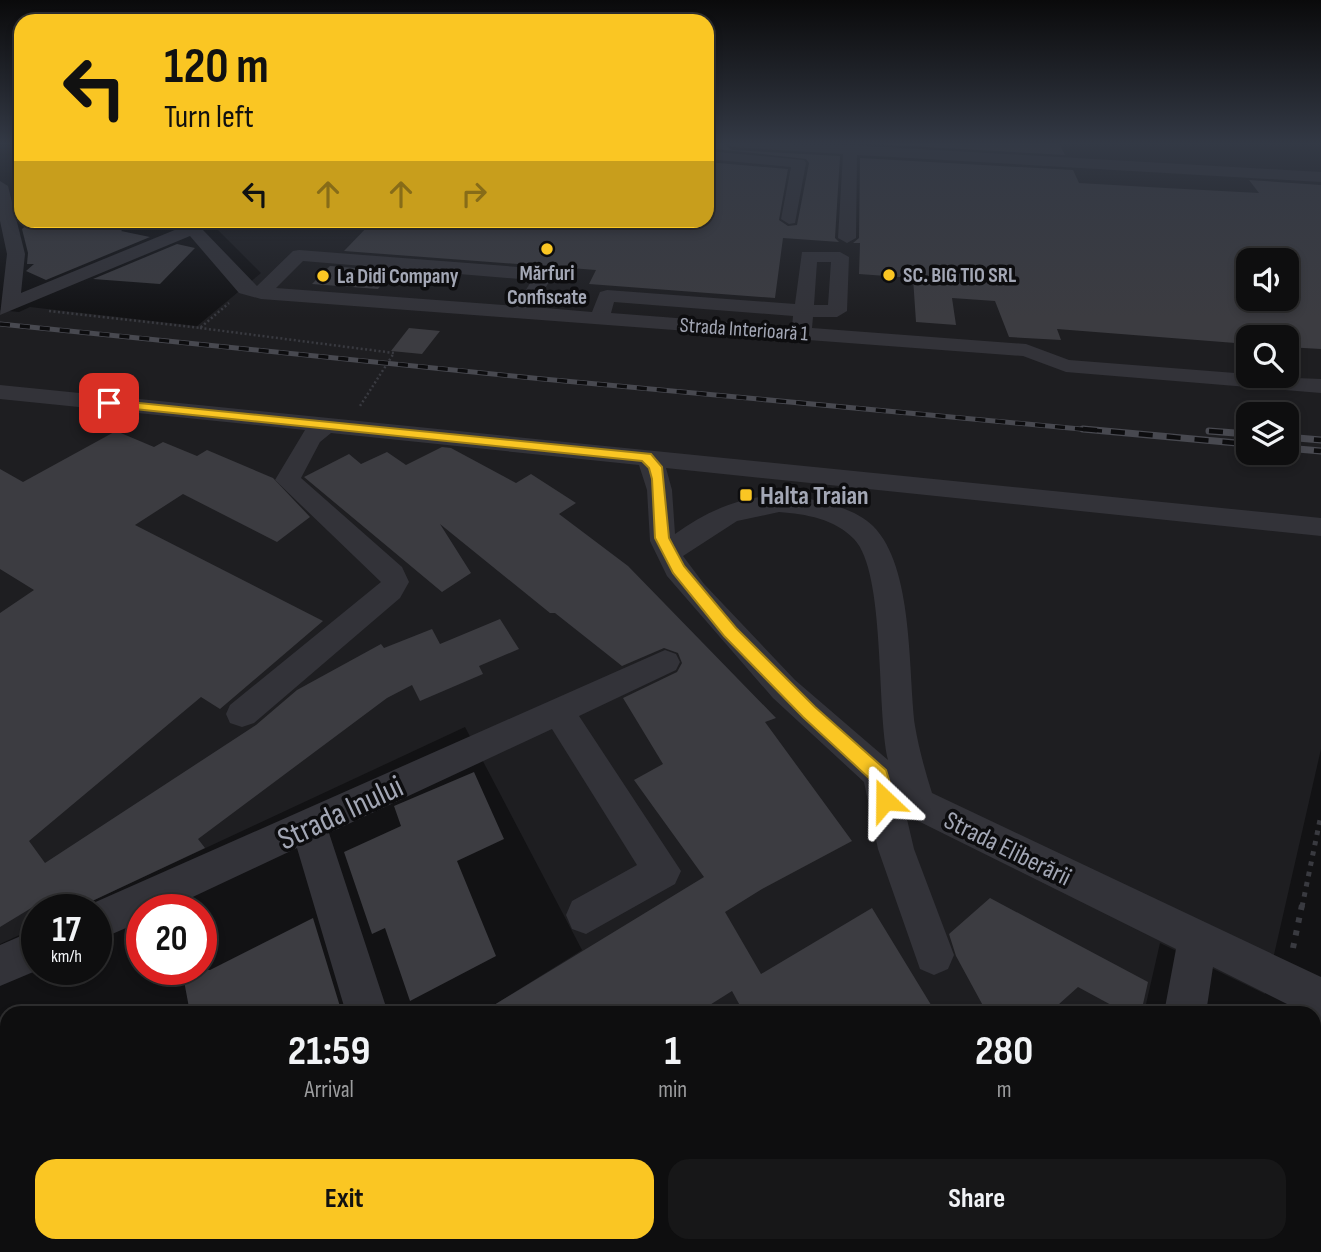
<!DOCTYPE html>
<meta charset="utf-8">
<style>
body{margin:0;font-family:"Sofia Sans Condensed",sans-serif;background:#171718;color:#f1f3f6;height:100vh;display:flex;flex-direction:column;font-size:26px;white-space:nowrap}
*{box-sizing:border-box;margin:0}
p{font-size:23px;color:#9b9c9e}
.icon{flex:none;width:38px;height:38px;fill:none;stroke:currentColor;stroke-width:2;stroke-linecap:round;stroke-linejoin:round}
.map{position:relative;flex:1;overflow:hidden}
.side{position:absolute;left:0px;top:1006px;width:1321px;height:247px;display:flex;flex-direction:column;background:#0e0e0f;border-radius:21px 21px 0 0;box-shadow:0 4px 10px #0003,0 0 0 2px #2e2e2f}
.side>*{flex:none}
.top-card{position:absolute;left:14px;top:14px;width:700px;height:214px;border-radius:21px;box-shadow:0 4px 10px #0003,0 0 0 2px #2e2e2f;background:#fac623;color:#111;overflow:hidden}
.buttons{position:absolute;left:1236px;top:248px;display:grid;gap:14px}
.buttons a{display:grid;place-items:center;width:63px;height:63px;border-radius:14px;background:#0e0e0f;box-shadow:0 4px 10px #0003,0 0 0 2px #2e2e2f;font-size:35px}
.speed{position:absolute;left:21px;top:894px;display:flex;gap:14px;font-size:35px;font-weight:700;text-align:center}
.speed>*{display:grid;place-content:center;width:91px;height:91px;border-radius:50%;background:#0e0e0f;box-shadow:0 4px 10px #0003,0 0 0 2px #2e2e2f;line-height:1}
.speed small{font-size:18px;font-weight:400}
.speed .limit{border:10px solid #d22;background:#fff;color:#111}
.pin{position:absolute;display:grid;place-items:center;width:60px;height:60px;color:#fff;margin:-30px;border-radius:14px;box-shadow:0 4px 10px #0006}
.me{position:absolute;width:77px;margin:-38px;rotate:337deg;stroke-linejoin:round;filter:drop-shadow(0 0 5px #0008)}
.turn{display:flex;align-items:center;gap:24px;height:147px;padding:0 35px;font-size:32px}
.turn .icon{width:91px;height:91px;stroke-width:2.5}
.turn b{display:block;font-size:49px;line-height:60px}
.lanes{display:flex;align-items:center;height:66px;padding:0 35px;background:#0003;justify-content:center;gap:35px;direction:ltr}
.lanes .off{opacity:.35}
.eta{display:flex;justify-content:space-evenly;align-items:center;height:119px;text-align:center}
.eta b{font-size:42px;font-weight:700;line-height:49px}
.button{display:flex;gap:14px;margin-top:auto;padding:14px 35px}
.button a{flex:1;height:80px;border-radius:21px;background:#fac623;color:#111;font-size:28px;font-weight:700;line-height:80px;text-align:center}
.button a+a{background:#171718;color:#f1f3f6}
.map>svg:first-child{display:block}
.built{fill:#1e1e21;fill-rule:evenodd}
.building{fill:#3c3c41;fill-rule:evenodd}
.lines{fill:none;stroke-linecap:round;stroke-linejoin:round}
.path-far2{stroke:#393a40;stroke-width:2.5;stroke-dasharray:2 2.5;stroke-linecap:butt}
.path-far1{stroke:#393a40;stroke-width:5;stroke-dasharray:4.5 6;stroke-linecap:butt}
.path{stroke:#393a40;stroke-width:6;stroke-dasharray:5 8;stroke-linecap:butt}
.minor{fill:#333339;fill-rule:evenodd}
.rail-far1-casing{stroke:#484950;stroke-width:5}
.rail-casing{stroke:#484950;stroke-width:7}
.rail-far1{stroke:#0d0d0f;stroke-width:3.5;stroke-dasharray:10;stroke-linecap:butt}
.rail{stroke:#0d0d0f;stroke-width:4.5;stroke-dasharray:14;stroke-linecap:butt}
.route{fill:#fac623;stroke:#a28117;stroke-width:2}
.poi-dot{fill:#fac623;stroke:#0d0d0f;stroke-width:2.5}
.labels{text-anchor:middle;stroke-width:7;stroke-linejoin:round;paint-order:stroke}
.far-poi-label{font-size:21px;font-weight:bold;fill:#a3a7b5;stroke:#0d0d0f;text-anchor:start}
.far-street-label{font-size:21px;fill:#a3a7b5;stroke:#0d0d0f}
.poi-label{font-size:26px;font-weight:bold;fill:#a3a7b5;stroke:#0d0d0f;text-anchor:start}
.street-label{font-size:26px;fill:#a3a7b5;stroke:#0d0d0f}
.near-street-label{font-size:32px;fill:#a3a7b5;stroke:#0d0d0f}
</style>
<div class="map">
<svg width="1321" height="1252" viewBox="0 0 1321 1252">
<rect width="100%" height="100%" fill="#121214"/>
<g class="built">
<path d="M707,143H1321V749L1265,994L1160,943L1144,1013H481L582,950L465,727L73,910H37V927L0,944V310L19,312L30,307L197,326L261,273L209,221L707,220ZM1248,261H1286V299H1248ZM1248,338H1286V376H1248ZM1248,415H1286V453H1248Z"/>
<path d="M462,1246H591L583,1252H464Z"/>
<path d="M747,1246H1091L1090,1252H751Z"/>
</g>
<g class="building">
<path d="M707,143H723L732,150L840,156L835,238L839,242L783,238L775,298L589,284L596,270L344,251L372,222L405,225V220H707V162L788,169L779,220L788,226L797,225L809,163L806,159L707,148Z"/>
<path d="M856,143H1059L1065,155Z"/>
<path d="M860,158L1073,170L1079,183L1166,188L1259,193L1249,180L1321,185V349L1286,347V338H1248V344L1057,329L1061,340L1009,337L995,301L952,298L956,325L916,322L913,278L859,274L860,243H853L859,238ZM1248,261H1286V299H1248Z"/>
<path d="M31,221L130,223L121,231L150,237L46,280L26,271L34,264H27L28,253L22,229Z"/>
<path d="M177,244L195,248L160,284L93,279Z"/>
<path d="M330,266L392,271L378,289L312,284Z"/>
<path d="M409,328L440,331L422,354L391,351Z"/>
<path d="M116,431L154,447L163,442L197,456L207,450L273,478L310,517L277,542L183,494L135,525L323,621L220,709L201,697L29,841L45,863L256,725L297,690L381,644L384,648L432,629L440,644L500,619L519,649L479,666L483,674L420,701L412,685L387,698L198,839L205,848L73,910H58L51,896L0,927V613L34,590L0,569V469L23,482Z"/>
<path d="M442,447L451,448L516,483L531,474L576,503L559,514L628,566L776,718L765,722L852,841L762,889L725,912L761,974L872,908L936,1013H744L732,991L697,1013H481L704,877L634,780L663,764L623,698L677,672L682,663L678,653L664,648L622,666L555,613H550L440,524L471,573L442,592L304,477L349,454L361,464L387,452L406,465Z"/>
<path d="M474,772L504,839L457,861L496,956L410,1001L385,928L372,934L344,852L401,826L394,806Z"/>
<path d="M990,898L1148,982L1141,1013H1126L1078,987L1049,1013H987L956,956L949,934Z"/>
<path d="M313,918L342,1013H190L182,970H210Z"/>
</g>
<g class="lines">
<g class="path-far2">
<path d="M49,311L200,328L229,303"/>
<path d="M200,328L394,353L360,406"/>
</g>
<path class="path-far1" d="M1302,907L1321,815"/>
<path class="path" d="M1293,948L1302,905"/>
<g class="minor">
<path d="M725,143L850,145L1321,172V182L857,155L856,238L847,243L838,238L843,154L732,147Z"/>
<path d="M707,151L804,160L806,163L795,223L789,224L781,219L791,167L707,159Z"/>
<path d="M0,181L8,186L25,254L21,293L182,227L177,220H218L203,230L257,286L293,251L299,250L544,269L553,275L534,307L592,312L600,292L607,290L795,304L802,252H840L849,257L847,311L837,317H813L812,328L1026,344L1069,360L1248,374V376L1321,379V393L1066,372L1023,356L261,299L239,293L190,236L0,315L7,254L0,221ZM303,261L532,280L516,306L276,288ZM817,262H831L828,305H814ZM614,302L793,316L792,327L611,313Z"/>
<path d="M0,385L1321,518V536L666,468L672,490L675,534C715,505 761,488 810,499C832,504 856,510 873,526C914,567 908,671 915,726C919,749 925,771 932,793L1321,977V1020L1314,1017V1013H1305L1213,967L1206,1013H1164L1176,949L906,815L914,849L954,955L948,969L934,975L920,969L878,849L864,782L773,698L667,576L650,541L647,490L639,465L331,433L320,442L301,478L402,567L409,582L400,598L254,723L242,727L230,723L226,714L230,705L381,582L275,480L305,430L0,399ZM779,512C806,514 835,519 854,539C886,572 876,710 888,760L795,680L704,584L683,556L737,521Z"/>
<path d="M665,650L676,654L680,662L676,670L579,716L681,871L675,884L586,934L572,929L566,915L572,901L637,865L552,729L329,833L388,1013H346L297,848L165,910H142V921L96,941V910L82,908Z"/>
<path d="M37,929L38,970L0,986V945Z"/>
<path d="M671,1246H728L725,1252H669Z"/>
<path d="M1120,1246H1170L1169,1252H1119Z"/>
</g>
<defs>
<path id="rail-far1" d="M0,324L543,379L1102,431"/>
<g id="rail">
<path d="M1083,429L1248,444"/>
<path d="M1209,431L1248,434"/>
<path d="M1286,437L1321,440"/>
<path d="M1286,448L1321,451"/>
</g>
</defs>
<use href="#rail-far1" class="rail-far1-casing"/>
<use href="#rail" class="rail-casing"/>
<use href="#rail-far1" class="rail-far1"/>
<use href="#rail" class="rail"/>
</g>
<linearGradient id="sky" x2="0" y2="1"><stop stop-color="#0a0a0b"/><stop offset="0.45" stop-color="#333945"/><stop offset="1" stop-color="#333945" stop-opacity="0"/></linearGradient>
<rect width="1321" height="318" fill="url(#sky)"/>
<path class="route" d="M109,400L651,454L662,467L669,538L684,566L736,628L815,707L886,770L895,800L892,806L885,808L878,806L871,780L803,717L724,636L673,573L655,538L652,479L649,468L642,461L105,406L103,403Z"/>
<g class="poi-dot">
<circle cx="547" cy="249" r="7"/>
<circle cx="889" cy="275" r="7"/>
<circle cx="323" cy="276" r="7"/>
<rect x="739" y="488" width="14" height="14" rx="3.5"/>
</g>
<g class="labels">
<g class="far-poi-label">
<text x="547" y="280" text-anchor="middle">Mărfuri<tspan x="547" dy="24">Confiscate</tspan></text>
<text x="903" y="282">SC. BIG TIO SRL</text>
<text x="337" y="283">La Didi Company</text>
</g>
<g class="far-street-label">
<text transform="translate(744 329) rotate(4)" y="7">Strada Interioară 1</text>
</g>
<g class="poi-label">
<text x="760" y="504">Halta Traian</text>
</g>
<g class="street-label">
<text transform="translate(1008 848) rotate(26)" y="9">Strada Eliberării</text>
</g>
<g class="near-street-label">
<text transform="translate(340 812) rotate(-25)" y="11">Strada Inului</text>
</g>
</g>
</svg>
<div class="buttons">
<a><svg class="icon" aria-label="sound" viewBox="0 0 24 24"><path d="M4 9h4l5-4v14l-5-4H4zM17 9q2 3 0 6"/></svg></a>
<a><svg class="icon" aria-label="search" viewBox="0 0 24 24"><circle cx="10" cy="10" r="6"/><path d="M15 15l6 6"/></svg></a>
<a><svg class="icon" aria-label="layers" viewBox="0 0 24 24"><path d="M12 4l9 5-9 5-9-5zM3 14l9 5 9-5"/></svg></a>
</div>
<div class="speed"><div>17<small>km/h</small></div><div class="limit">20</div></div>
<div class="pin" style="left:109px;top:403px;background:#d93025"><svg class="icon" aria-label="arrive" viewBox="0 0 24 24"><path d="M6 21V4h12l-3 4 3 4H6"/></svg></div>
<svg class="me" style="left:885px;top:800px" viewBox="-20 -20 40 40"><path d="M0-17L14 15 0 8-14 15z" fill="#fac623" stroke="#fff" stroke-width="4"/></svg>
<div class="top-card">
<div class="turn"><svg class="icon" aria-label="left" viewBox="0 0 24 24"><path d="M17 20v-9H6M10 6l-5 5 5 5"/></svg><div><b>120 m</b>Turn left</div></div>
<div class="lanes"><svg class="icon" aria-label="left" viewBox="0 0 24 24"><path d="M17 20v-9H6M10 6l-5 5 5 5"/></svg><svg class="icon off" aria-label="ahead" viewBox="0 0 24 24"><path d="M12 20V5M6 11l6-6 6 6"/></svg><svg class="icon off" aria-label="ahead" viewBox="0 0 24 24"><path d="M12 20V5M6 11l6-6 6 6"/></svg><svg class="icon off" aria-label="right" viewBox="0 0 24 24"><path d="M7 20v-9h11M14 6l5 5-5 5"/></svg></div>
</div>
<section class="side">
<div class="eta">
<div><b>21:59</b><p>Arrival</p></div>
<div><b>1</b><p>min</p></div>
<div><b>280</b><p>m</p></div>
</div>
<div class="button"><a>Exit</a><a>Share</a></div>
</section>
</div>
